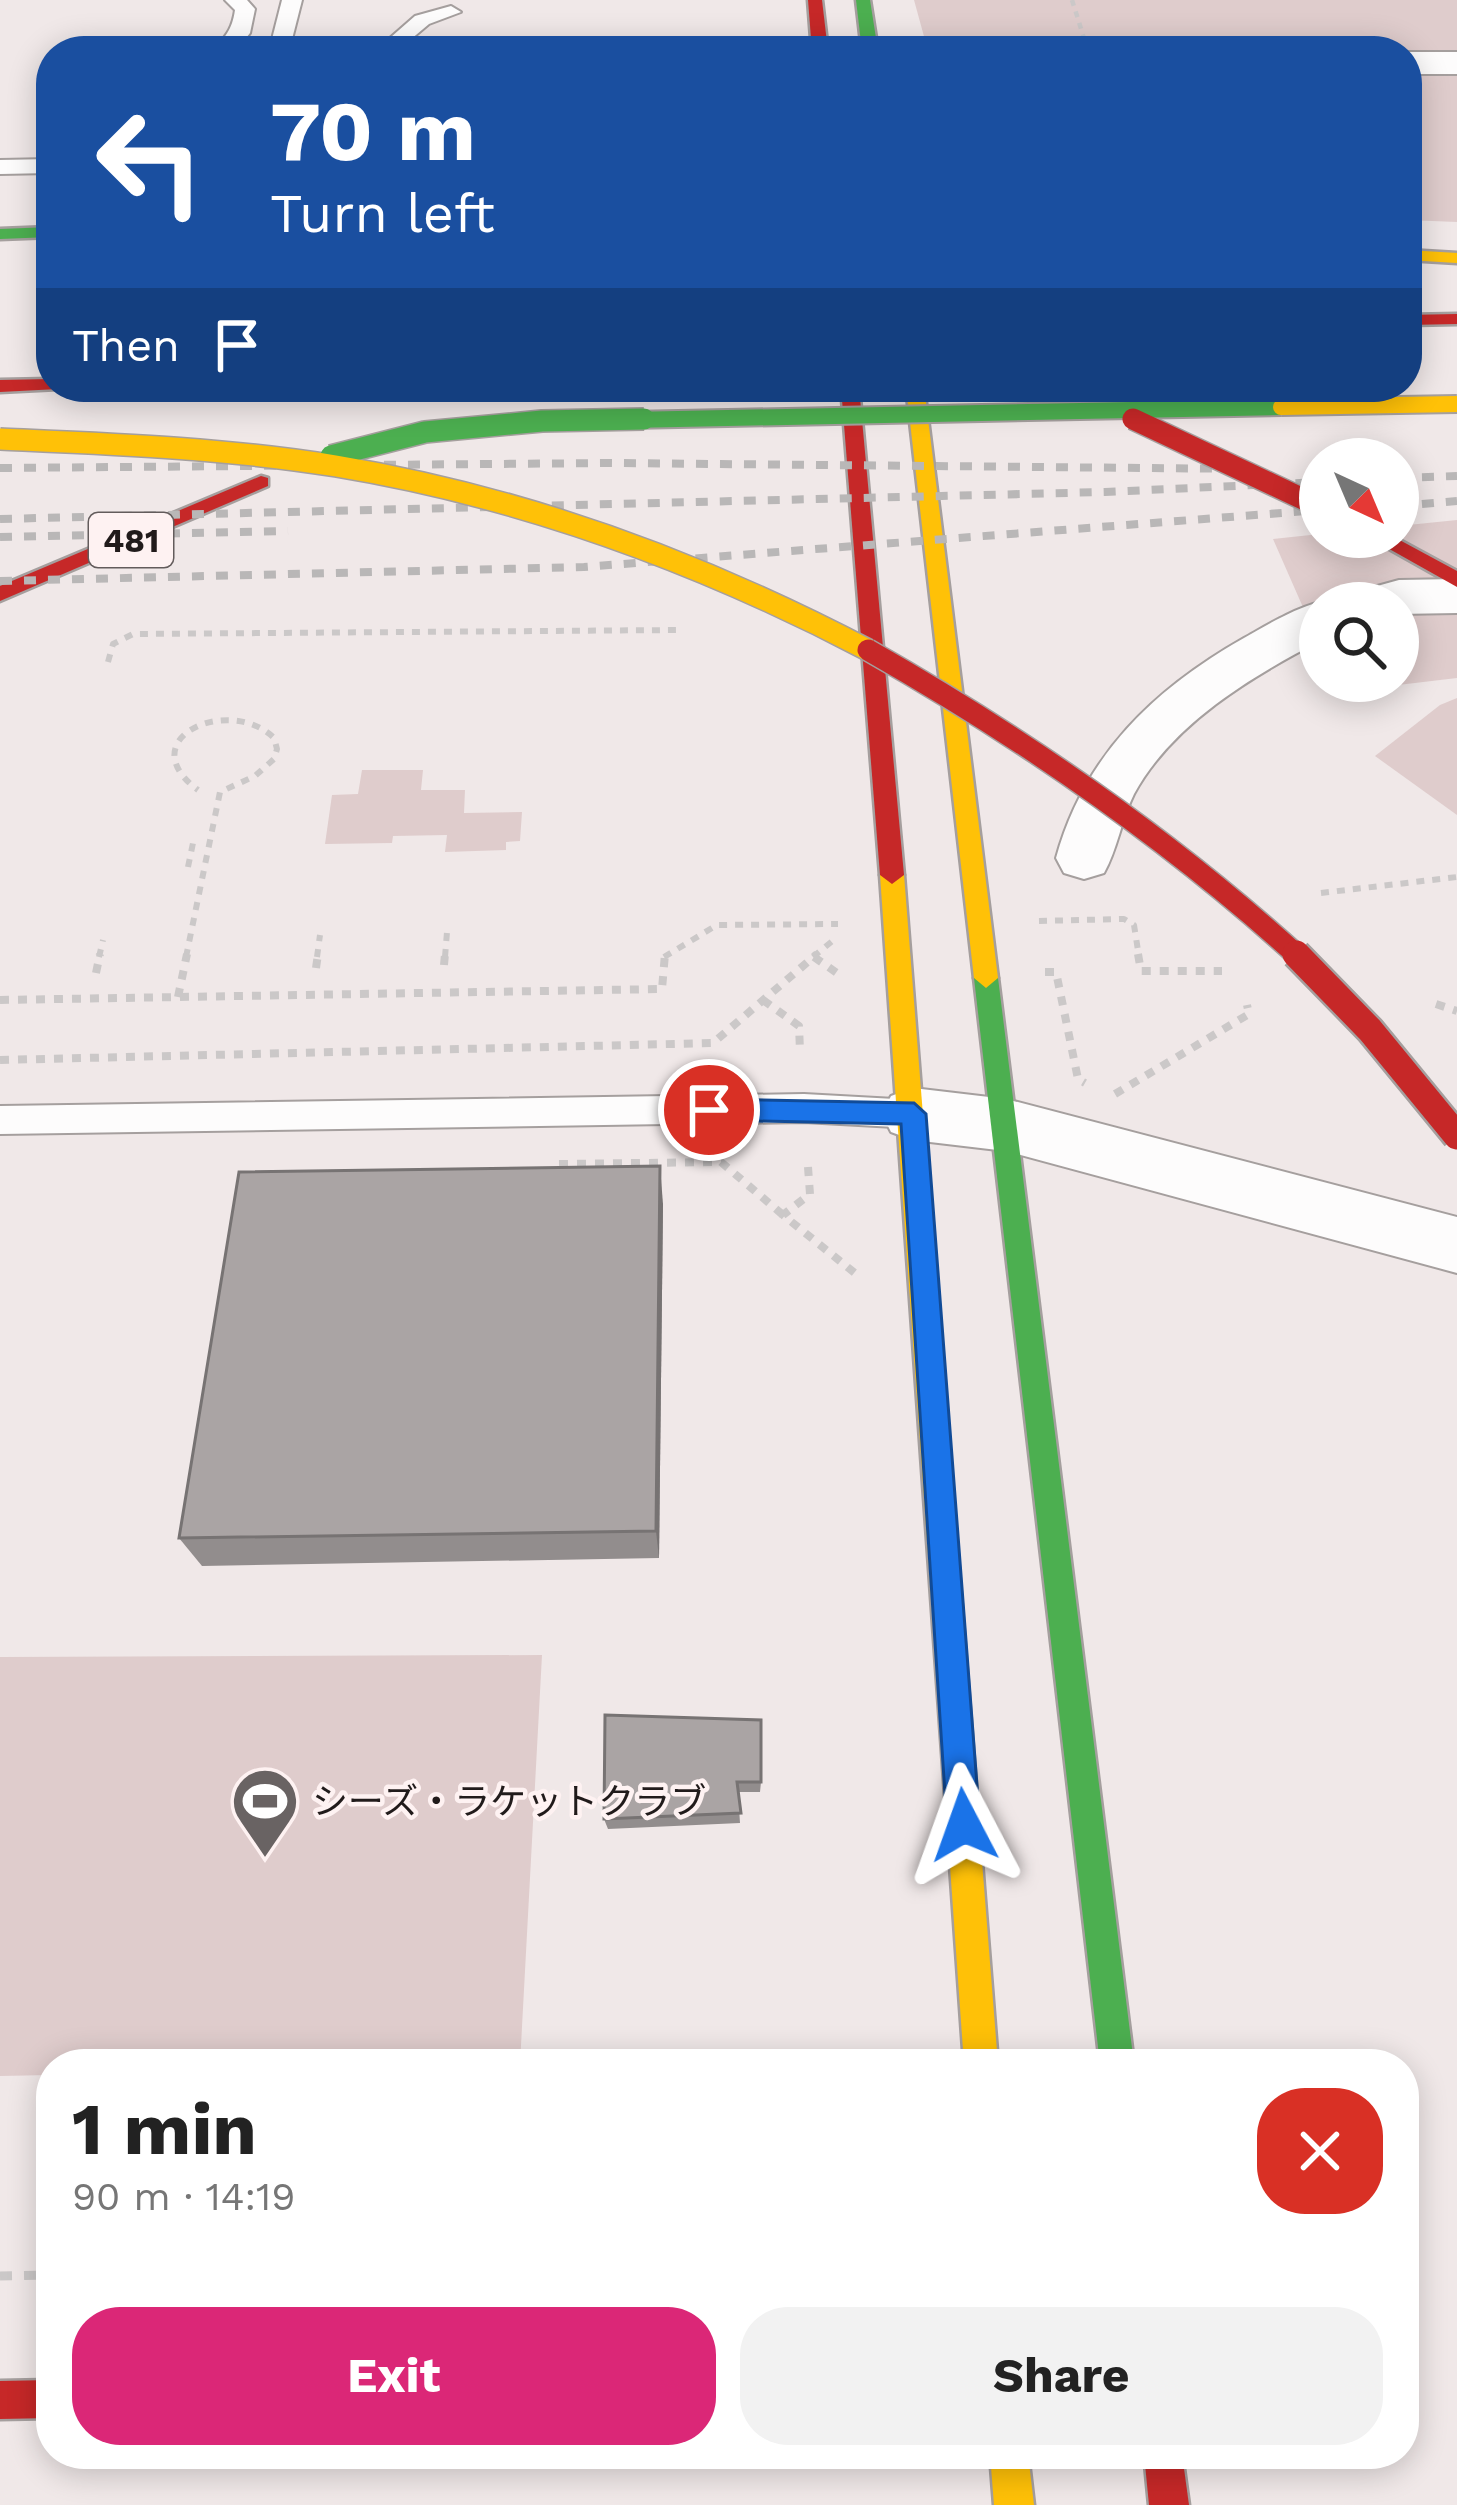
<!DOCTYPE html>
<meta charset="utf-8">
<style>
body{margin:0;font-family:"Work Sans","Noto Sans JP",sans-serif;background:#f2f2f2;color:#222;height:100vh;display:flex;flex-direction:column;font-size:45px;white-space:nowrap}
*{box-sizing:border-box;margin:0}
p{font-size:39px;color:#767676}
.icon{flex:none;width:66px;height:66px;fill:none;stroke:currentColor;stroke-width:2;stroke-linecap:round;stroke-linejoin:round}
.map{position:relative;flex:1;overflow:hidden}
.sheet{position:absolute;left:36px;top:2049px;width:1383px;height:420px;display:flex;flex-direction:column;background:#fff;border-radius:48px;box-shadow:0 6px 30px #0003}
.sheet>*{flex:none}
.guide{position:absolute;left:36px;top:36px;width:1386px;height:366px;border-radius:48px;box-shadow:0 6px 30px #0003;background:#1a4fa0;color:#fff;overflow:hidden}
.needle{width:78px;rotate:136deg}
.tools{position:absolute;left:1299px;top:438px;display:grid;gap:24px}
.tools a{display:grid;place-items:center;width:120px;height:120px;border-radius:50%;background:#fff;box-shadow:0 6px 30px #0003;font-size:60px}
.pin{position:absolute;display:grid;place-items:center;width:102px;height:102px;color:#fff;margin:-51px;border:6px solid #fff;border-radius:50%;box-shadow:0 3px 12px #0007}
.me{position:absolute;width:132px;margin:-66px;rotate:356deg;stroke-linejoin:round;filter:drop-shadow(0 0 9px #0008)}
.turn{display:flex;align-items:center;gap:42px;height:252px;padding:0 36px;font-size:54px}
.turn .icon{width:156px;height:156px;stroke-width:2.5}
.turn b{display:block;font-size:84px;line-height:102px}
.then{display:flex;align-items:center;height:114px;padding:0 36px;background:#0003;gap:24px;font-size:45px}
.round{display:grid;place-items:center;flex:none;width:126px;height:126px;border-radius:48px;background:#f2f2f2}
.headline{display:flex;align-items:center;justify-content:space-between;height:204px;padding:0 36px}
h1{font-size:72px;font-weight:700;line-height:90px}
.action{display:flex;gap:24px;margin-top:auto;padding:24px 36px}
.action a{flex:1;height:138px;border-radius:48px;background:#db2777;color:#fff;font-size:48px;font-weight:700;line-height:138px;text-align:center}
.action a+a{background:#f2f2f2;color:#222}
.map>svg:first-child{display:block}
.green{fill:#dfcccc}
.lines{fill:none;stroke-linecap:round;stroke-linejoin:round}
.lane-casing{stroke:#a59f9e;stroke-width:4}
.street-casing{stroke:#a59f9e;stroke-width:4}
.fast-casing{stroke:#a59f9e;stroke-width:5}
.slow-casing{stroke:#a59f9e;stroke-width:5}
.jam-casing{stroke:#a59f9e;stroke-width:5}
.path-far3{stroke:#cbc8c8;stroke-width:4.5;stroke-dasharray:6 6;stroke-linecap:butt}
.path-far2{stroke:#cbc8c8;stroke-width:6;stroke-dasharray:8 8;stroke-linecap:butt}
.path-far1{stroke:#cbc8c8;stroke-width:8;stroke-dasharray:9 9;stroke-linecap:butt}
.path{stroke:#cbc8c8;stroke-width:9;stroke-dasharray:12 12;stroke-linecap:butt}
.lane{fill:#fdfcfc;fill-rule:evenodd}
.street{fill:#fdfcfc;fill-rule:evenodd}
.fast{fill:#4caf50;fill-rule:evenodd}
.slow{fill:#ffc107;fill-rule:evenodd}
.jam{fill:#c62828;fill-rule:evenodd}
.rail{stroke:#b9b7b7;stroke-width:8;stroke-dasharray:12 12;stroke-linecap:butt}
.fast-bridge-far1-casing{stroke:#a59f9e;stroke-width:20;stroke-linecap:butt}
.fast-bridge-casing{stroke:#a59f9e;stroke-width:24;stroke-linecap:butt}
.slow-bridge-far1-casing{stroke:#a59f9e;stroke-width:20;stroke-linecap:butt}
.slow-bridge-casing{stroke:#a59f9e;stroke-width:24;stroke-linecap:butt}
.jam-bridge-far2-casing{stroke:#a59f9e;stroke-width:20;stroke-linecap:butt}
.jam-bridge-far1-casing{stroke:#a59f9e;stroke-width:24;stroke-linecap:butt}
.jam-bridge-casing{stroke:#a59f9e;stroke-width:32;stroke-linecap:butt}
.fast-bridge-far1{stroke:#4caf50;stroke-width:16}
.fast-bridge{stroke:#4caf50;stroke-width:21}
.slow-bridge-far1{stroke:#ffc107;stroke-width:16}
.slow-bridge{stroke:#ffc107;stroke-width:21}
.jam-bridge-far2{stroke:#c62828;stroke-width:16}
.jam-bridge-far1{stroke:#c62828;stroke-width:21}
.jam-bridge{stroke:#c62828;stroke-width:27}
.wall{fill:#928d8d}
.shaded-wall{fill:#777373}
.building{fill:#aaa4a4;stroke:#777373;stroke-width:3}
.route{fill:#1a73e8;stroke:#114b97;stroke-width:3}
.labels{text-anchor:middle;stroke-width:9;stroke-linejoin:round;paint-order:stroke}
.shield{fill:#fef2f2;stroke:#635c5c;stroke-width:3}
.shield-label{font-size:33px;font-weight:bold;fill:#211b1b}
.poi-label{font-size:36px;fill:#211b1b;stroke:#fef2f2;text-anchor:start}
</style>
<div class="map">
<svg width="1457" height="2505" viewBox="0 0 1457 2505">
<rect width="100%" height="100%" fill="#f0e8e8"/>
<g class="green">
<path d="M914,0H1457V222L1407,220V51H928Z"/>
<path d="M1457,520V678L1339,692L1334,681H1398V603H1320V646L1273,539L1320,534L1398,537V526Z"/>
<path d="M1457,698V815L1375,756L1440,705Z"/>
<path d="M362,770H423L421,790H465L464,813L522,812L520,841L506,842V850L445,852L447,835L393,836L392,843L325,844L332,795L358,794Z"/>
<path d="M542,1655L520,2064H51V2075L0,2076V1657Z"/>
</g>
<g class="lines">
<defs>
<g id="lane">
<path d="M225,0H247L255,9L250,33L236,51H213C225,36 232,31 235,10Z"/>
<path d="M282,0H302L289,51H269Z"/>
<path d="M451,6L461,12L429,24L397,51H375L415,16Z"/>
<path d="M51,159V173L0,174V160Z"/>
<path d="M804,1094L913,1100L925,1104L930,1114L925,1124L913,1128L804,1122L0,1134V1106Z"/>
</g>
<g id="street">
<rect x="1407" y="52" width="50" height="22"/>
<path d="M1457,579V613L1398,614V603H1352L1359,591L1399,580Z"/>
<path d="M1320,602L1324,603H1320V641C1252,676 1172,724 1134,794C1121,820 1118,848 1104,873L1084,879L1064,873L1056,858C1084,756 1154,689 1244,638C1269,624 1293,609 1320,602Z"/>
<path d="M913,1088L1006,1099L1457,1217V1273L1006,1151L913,1140L891,1132L882,1114L891,1096Z"/>
</g>
<g id="fast">
<path d="M856,0H870L878,51H862Z"/>
<path d="M51,227V237L0,239V229Z"/>
<path d="M986,968L998,978L1134,2064H1100L974,978Z"/>
</g>
<g id="slow">
<path d="M1407,250L1457,253V263L1407,260Z"/>
<path d="M906,387H924L998,978L986,988L974,978Z"/>
<path d="M892,866L904,875L998,2064H964L880,875Z"/>
<path d="M990,2454H1028L1034,2505H994Z"/>
</g>
<g id="jam">
<path d="M808,0H822L828,51H812Z"/>
<path d="M1457,314V324L1407,325V315Z"/>
<path d="M51,379V387L58,389L0,392V380Z"/>
<path d="M841,387H859L904,875L892,884L880,875Z"/>
<path d="M261,476L268,478V486L0,601V586Z"/>
<path d="M1368,537H1394L1457,571V587Z"/>
<path d="M51,2380V2418L0,2419V2381Z"/>
<path d="M1144,2454H1182L1189,2505H1149Z"/>
</g>
</defs>
<use href="#lane" class="lane-casing"/>
<use href="#street" class="street-casing"/>
<use href="#fast" class="fast-casing"/>
<use href="#slow" class="slow-casing"/>
<use href="#jam" class="jam-casing"/>
<path class="path-far3" d="M1072,0L1088,51"/>
<g class="path-far2">
<path d="M108,662L113,644L133,634L678,630"/>
<path d="M188,867L193,843"/>
<path d="M1321,893L1457,877"/>
<path d="M1039,921L1124,919L1134,925L1139,957"/>
<path d="M99,957L103,940"/>
<path d="M186,957L220,792L255,776L274,759L277,749L274,738C229,694 129,739 198,790"/>
<path d="M317,957L320,935"/>
<path d="M445,957L447,932"/>
<path d="M664,957L717,925L838,924"/>
<path d="M813,957L836,938"/>
</g>
<g class="path-far1">
<path d="M1138,954L1141,971H1222"/>
<path d="M814,957L837,973"/>
<path d="M444,965L445,954"/>
<path d="M316,968L318,954"/>
<path d="M1045,972H1056L1078,1079L1085,1083"/>
<path d="M96,973L100,954"/>
<path d="M178,997L187,954"/>
<path d="M0,1000L662,989L665,954"/>
<path d="M763,1000L799,1026L800,1051"/>
<path d="M1436,1004L1457,1011"/>
<path d="M0,1060L713,1043L817,954"/>
<path d="M1115,1094L1249,1014L1247,1005"/>
<path d="M559,1164L721,1162L783,1215"/>
<path d="M808,1167L810,1194L783,1215L856,1274"/>
</g>
<path class="path" d="M0,2276L51,2275"/>
<use href="#lane" class="lane"/>
<use href="#street" class="street"/>
<use href="#fast" class="fast"/>
<use href="#slow" class="slow"/>
<use href="#jam" class="jam"/>
<g class="rail">
<path d="M0,468L611,463L1254,469"/>
<path d="M1398,478L1457,476"/>
<path d="M1398,506L1457,501"/>
<path d="M0,519L1105,492L1320,482"/>
<path d="M0,537L288,531"/>
<path d="M0,581L584,567L1320,510"/>
</g>
<defs>
<path id="fast-bridge-far1" d="M531,422L1281,407"/>
<path id="fast-bridge" d="M331,456L425,432L542,421L644,419"/>
<path id="slow-bridge-far1" d="M1281,407L1457,404"/>
<path id="slow-bridge" d="M0,439C112,444 225,448 336,466C524,497 700,562 868,650"/>
<path id="jam-bridge-far2" d="M1133,419L1139,422"/>
<g id="jam-bridge-far1">
<path d="M1133,419L1320,507"/>
<path d="M868,650C1023,738 1167,837 1299,957"/>
</g>
<path id="jam-bridge" d="M1296,954L1370,1030L1457,1136"/>
</defs>
<use href="#fast-bridge-far1" class="fast-bridge-far1-casing"/>
<use href="#fast-bridge" class="fast-bridge-casing"/>
<use href="#slow-bridge-far1" class="slow-bridge-far1-casing"/>
<use href="#slow-bridge" class="slow-bridge-casing"/>
<use href="#jam-bridge-far2" class="jam-bridge-far2-casing"/>
<use href="#jam-bridge-far1" class="jam-bridge-far1-casing"/>
<use href="#jam-bridge" class="jam-bridge-casing"/>
<use href="#fast-bridge-far1" class="fast-bridge-far1"/>
<use href="#fast-bridge" class="fast-bridge"/>
<use href="#slow-bridge-far1" class="slow-bridge-far1"/>
<use href="#slow-bridge" class="slow-bridge"/>
<use href="#jam-bridge-far2" class="jam-bridge-far2"/>
<use href="#jam-bridge-far1" class="jam-bridge-far1"/>
<use href="#jam-bridge" class="jam-bridge"/>
</g>
<g class="wall">
<path d="M663,1204L659,1558L202,1566L179,1538Z"/>
<path d="M605,1715L761,1782L760,1792H738L740,1823L608,1829L604,1819Z"/>
</g>
<path class="shaded-wall" d="M660,1166L663,1204L659,1558L656,1531Z"/>
<g class="building">
<path d="M660,1166L656,1531L179,1538L239,1172Z"/>
<path d="M605,1715L761,1720V1782H737L741,1813L604,1819Z"/>
</g>
<path class="route" d="M709,1099L914,1103L926,1114L980,1825L976,1837L964,1841L952,1837L947,1825L901,1124L709,1120L696,1110Z"/>
<defs>
<symbol id="stadium-pin" viewBox="-11 -11 22 30"><path d="M0 17L-7.5 6A9.5 9.5 0 1 1 7.5 6Z" fill="#696363" stroke="#fef2f2"/><path d="M0-5a6.5 5 0 1 0 0 10a6.5 5 0 1 0 0-10ZM-3.5-1.8h7v3.6h-7Z" fill="#fff"/></symbol>
</defs>
<g fill-rule="evenodd">
<use href="#stadium-pin" x="227" y="1763" width="76" height="104"/>
</g>
<g class="labels">
<rect class="shield" x="89" y="513" width="84" height="54" rx="9"/>
<g class="shield-label">
<text x="131" y="552">481</text>
</g>
<g class="poi-label">
<text x="312" y="1814">シーズ・ラケットクラブ</text>
</g>
</g>
</svg>
<div class="tools">
<a><svg class="needle" viewBox="-14 -14 28 28"><path d="M0-13l5 13h-10z" fill="#e53935"/><path d="M0 13l5-13h-10z" fill="#767676"/></svg></a>
<a><svg class="icon" aria-label="search" viewBox="0 0 24 24"><circle cx="10" cy="10" r="6"/><path d="M15 15l6 6"/></svg></a>
</div>
<div class="pin" style="left:709px;top:1110px;background:#d93025"><svg class="icon" aria-label="arrive" viewBox="0 0 24 24"><path d="M6 21V4h12l-3 4 3 4H6"/></svg></div>
<svg class="me" style="left:964px;top:1825px" viewBox="-20 -20 40 40"><path d="M0-17L14 15 0 8-14 15z" fill="#1a73e8" stroke="#fff" stroke-width="4"/></svg>
<div class="guide">
<div class="turn"><svg class="icon" aria-label="left" viewBox="0 0 24 24"><path d="M17 20v-9H6M10 6l-5 5 5 5"/></svg><div><b>70 m</b>Turn left</div></div>
<div class="then">Then<svg class="icon" aria-label="arrive" viewBox="0 0 24 24"><path d="M6 21V4h12l-3 4 3 4H6"/></svg></div>
</div>
<section class="sheet">
<div class="headline"><div><h1>1 min</h1><p>90 m · 14:19</p></div><a class="round" style="background:#d93025;color:#fff"><svg class="icon" aria-label="close" viewBox="0 0 24 24"><path d="M6 6l12 12M18 6L6 18"/></svg></a></div>
<div class="action"><a>Exit</a><a>Share</a></div>
</section>
</div>
